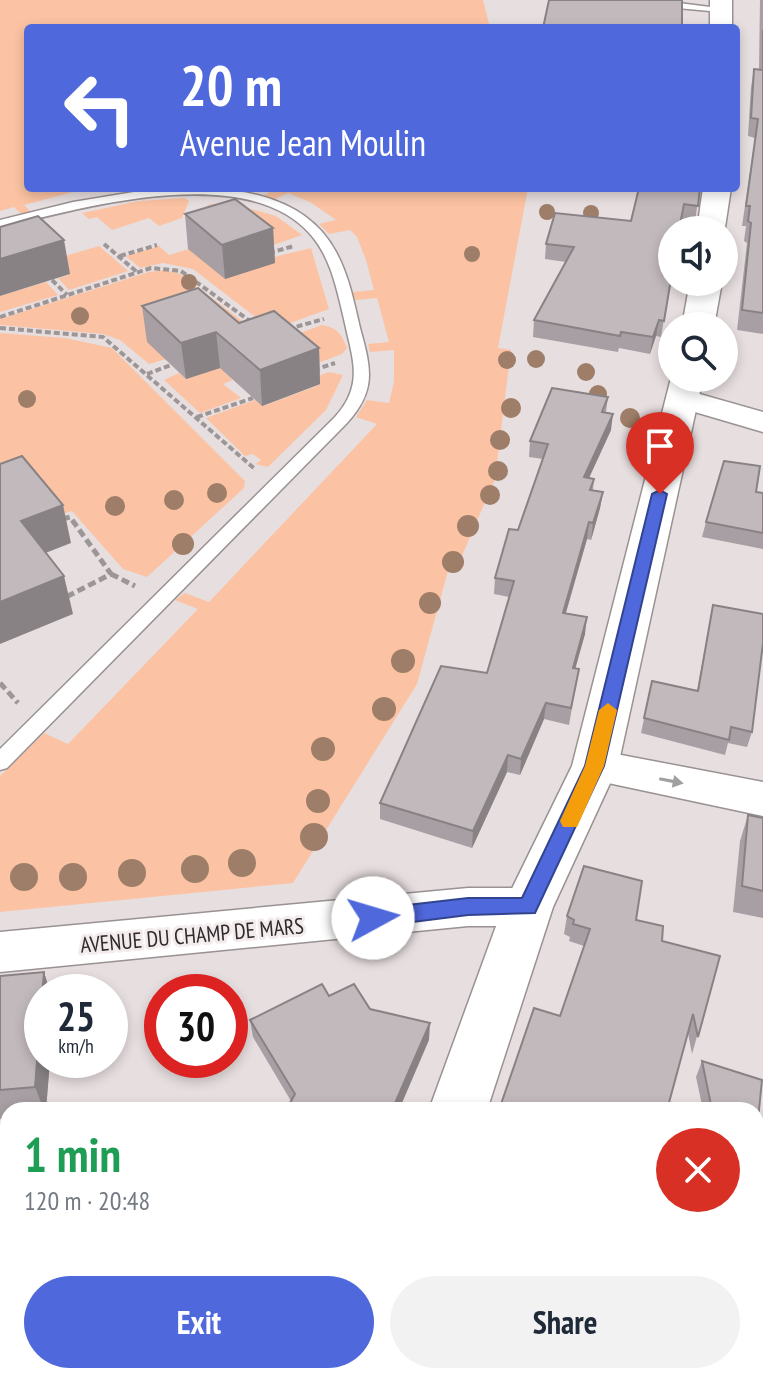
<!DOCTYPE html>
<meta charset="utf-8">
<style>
body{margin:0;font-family:"PT Sans Narrow",sans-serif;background:#f2f2f3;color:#1f2937;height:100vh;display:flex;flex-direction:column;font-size:30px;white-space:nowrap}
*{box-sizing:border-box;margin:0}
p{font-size:26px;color:#747a83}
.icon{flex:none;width:44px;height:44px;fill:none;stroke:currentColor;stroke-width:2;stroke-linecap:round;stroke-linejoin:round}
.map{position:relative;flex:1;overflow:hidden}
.sheet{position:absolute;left:0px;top:1102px;width:764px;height:282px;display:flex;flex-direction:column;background:#fff;border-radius:24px 24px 0 0;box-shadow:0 4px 12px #0003}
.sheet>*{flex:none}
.top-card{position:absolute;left:24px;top:24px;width:716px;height:168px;border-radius:8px;box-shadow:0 4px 12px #0003;background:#4f68dc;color:#fff;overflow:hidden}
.fabs{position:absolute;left:658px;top:216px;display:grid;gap:16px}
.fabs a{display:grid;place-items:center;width:80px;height:80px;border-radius:50%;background:#fff;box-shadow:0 4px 12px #0003;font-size:40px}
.speed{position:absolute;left:24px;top:974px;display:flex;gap:16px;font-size:40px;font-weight:700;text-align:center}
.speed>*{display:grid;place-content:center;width:104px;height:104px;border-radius:50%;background:#fff;box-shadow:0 4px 12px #0003;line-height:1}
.speed small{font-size:20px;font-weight:400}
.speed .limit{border:12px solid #d22;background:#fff;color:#111}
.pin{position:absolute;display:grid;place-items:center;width:68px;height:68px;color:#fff;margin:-82px -34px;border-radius:50% 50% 50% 0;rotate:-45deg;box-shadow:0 0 8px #0007}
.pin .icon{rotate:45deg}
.me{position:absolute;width:88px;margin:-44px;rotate:84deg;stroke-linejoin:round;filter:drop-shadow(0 0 6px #0008)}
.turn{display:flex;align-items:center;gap:28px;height:168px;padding:0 24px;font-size:36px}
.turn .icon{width:104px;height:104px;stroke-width:2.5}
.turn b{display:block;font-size:56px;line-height:68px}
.round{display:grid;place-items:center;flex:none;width:84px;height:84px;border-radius:42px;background:#f2f2f3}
.head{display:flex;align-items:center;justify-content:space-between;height:136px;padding:0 24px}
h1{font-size:48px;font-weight:700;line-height:60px;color:#1e9e55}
.action{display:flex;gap:16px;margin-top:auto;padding:16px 24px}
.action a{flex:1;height:92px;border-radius:48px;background:#4f68dc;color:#fff;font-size:32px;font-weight:700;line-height:92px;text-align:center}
.action a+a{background:#f2f2f3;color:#1f2937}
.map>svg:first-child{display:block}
.green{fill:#fbc3a3}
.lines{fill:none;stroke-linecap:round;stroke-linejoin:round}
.service-casing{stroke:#999192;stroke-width:3}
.minor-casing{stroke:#999192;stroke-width:3}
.secondary-casing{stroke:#999192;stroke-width:3}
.path-far1{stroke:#9d9697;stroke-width:4;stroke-dasharray:6 3;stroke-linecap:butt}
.path{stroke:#9d9697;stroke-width:5;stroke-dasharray:8 4;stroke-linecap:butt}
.service{fill:#fff;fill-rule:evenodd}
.minor{fill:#fff;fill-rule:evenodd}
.secondary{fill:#fff;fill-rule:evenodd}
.tree{fill:#9e7e68}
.wall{fill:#a79fa3}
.shaded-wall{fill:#888284}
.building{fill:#c2b9bd;stroke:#888284;stroke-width:2}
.oneway{fill:#a1a0a0}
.route{fill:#4f68dc;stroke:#33448f;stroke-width:2}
.slow{fill:#f59e0b}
.labels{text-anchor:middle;stroke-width:6;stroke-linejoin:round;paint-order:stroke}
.street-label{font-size:22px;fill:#2f2b2c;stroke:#f4ebec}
</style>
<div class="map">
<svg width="763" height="1383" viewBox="0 0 763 1383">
<rect width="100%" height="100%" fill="#e7dedf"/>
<g class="green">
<path d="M0,0H483L490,28H28V188H88L24,205L32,213L23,216L14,207L0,211Z"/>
<path d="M270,188H528L498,348L511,350L495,479L455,572L448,571L417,684L293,883L0,912V776L44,733L68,744L198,609L175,600L185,593L209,602L377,424L356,417L367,400L389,403L394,382V350L370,352L368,344L389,342L377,298L355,300L352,292L374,290L366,260L357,237L350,230L329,234L319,224L336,220L310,202L288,193L274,200L263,196L273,190Z"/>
<path d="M185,198L189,201L182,218L159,226L149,218L112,230L97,217L89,219L82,213L139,201Z"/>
<path d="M226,202L276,216L302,235L259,250L199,218L208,205Z"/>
<path d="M99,246L128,271L69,290L58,278L69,275L55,259Z"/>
<path d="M159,246L169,255L189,249L270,258L311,248L329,309L279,327L267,326L193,269L163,263L140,268L126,256Z"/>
<path d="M165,270L180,274L258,333L149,364L120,340L103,334L0,325V319L149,272Z"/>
<path d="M46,282L58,295L0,312V296Z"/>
<path d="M322,325C338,328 341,334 347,348L342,354L302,369L270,344Z"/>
<path d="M0,333L65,338L112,348L245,481L244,488L147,577L123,569L72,511L50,518L0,505Z"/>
<path d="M220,367L233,380L223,384L241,398L200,413L164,380L179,373L186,379Z"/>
<path d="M329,372L343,375L326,410L268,467L255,464L261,460L253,454L245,456L206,418L255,400L263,406L319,385L312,378Z"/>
</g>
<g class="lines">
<defs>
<g id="service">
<path d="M617,0H655L726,9L721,12L622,3Z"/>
<path d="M158,188C222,186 302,188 336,252C349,276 354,302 360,328C371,368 377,390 347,423L7,768L0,770V749L335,417C365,384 352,358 344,319C337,290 331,258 311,235C247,160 81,208 0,228V220L73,202Z"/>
<path d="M763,1296V1324L756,1326V1298Z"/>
<path d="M467,1376H547L544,1383H464Z"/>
</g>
<g id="minor">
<path d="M682,389L763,412V432L671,405L666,398L671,391Z"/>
<path d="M595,750L763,782V816L580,777L574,766L580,755Z"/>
<path d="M468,888H528L544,893L551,907L544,921L528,926H468L0,972V932Z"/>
</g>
<g id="secondary">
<rect x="710" y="0" width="22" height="28"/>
<path d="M703,188H731L724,234V230H697Z"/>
<path d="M690,282H722L714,326H682Z"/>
<path d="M672,374V378H703L618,766L553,907L487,1110H429L503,907L572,766Z"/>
<path d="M366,1376H432L433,1383H367Z"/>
</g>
</defs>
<use href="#service" class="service-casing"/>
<use href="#minor" class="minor-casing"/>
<use href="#secondary" class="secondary-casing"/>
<g class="path-far1">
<path d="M104,244L137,272"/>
<path d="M269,253L294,246"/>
<path d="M120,256L157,245"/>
<path d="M52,280L67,295"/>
<path d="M0,317L151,268L181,271L254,324"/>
<path d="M0,328L103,337L256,470"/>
<path d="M288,329L324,319"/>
<path d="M314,370L335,363"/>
<path d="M147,374L171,365"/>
<path d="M197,417L253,398"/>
</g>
<g class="path">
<path d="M62,519L70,517L111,574L66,597"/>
<path d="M111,574L135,586"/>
<path d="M0,683L18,703"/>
</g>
<use href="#service" class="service"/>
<use href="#minor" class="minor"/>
<use href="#secondary" class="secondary"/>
</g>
<g class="tree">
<circle cx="547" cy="212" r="8"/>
<circle cx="591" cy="213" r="8"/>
<circle cx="472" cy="254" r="8"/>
<circle cx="189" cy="282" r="8"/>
<circle cx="80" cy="316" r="9"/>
<circle cx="536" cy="359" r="9"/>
<circle cx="507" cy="360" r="9"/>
<circle cx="586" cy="372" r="9"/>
<circle cx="598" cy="394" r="9"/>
<circle cx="27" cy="399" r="9"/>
<circle cx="511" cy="408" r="10"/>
<circle cx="630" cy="418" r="10"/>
<circle cx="500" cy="440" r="10"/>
<circle cx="498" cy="471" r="10"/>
<circle cx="217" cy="493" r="10"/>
<circle cx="490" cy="495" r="10"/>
<circle cx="174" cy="500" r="10"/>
<circle cx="115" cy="506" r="10"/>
<circle cx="468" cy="526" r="11"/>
<circle cx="183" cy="544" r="11"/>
<circle cx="453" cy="562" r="11"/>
<circle cx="430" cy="603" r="11"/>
<circle cx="403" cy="661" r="12"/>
<circle cx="384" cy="709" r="12"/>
<circle cx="323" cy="749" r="12"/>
<circle cx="318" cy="801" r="12"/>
<circle cx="314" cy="837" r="14"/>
<circle cx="242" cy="863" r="14"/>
<circle cx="195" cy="869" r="14"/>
<circle cx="132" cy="873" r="14"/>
<circle cx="24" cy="877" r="14"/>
<circle cx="73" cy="877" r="14"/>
</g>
<g class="wall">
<path d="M760,0H763V334L737,330L747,243L744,241L746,226H742L755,138L748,136L751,87L754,69H759Z"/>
<path d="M700,188L695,221L681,219L661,337L656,336L650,354L619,348L618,352L533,337L534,320L566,262L545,259L546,244L631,221Z"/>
<path d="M185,214L273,228L275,263L225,279L188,249Z"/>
<path d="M142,306L239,323L319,348L320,384L262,406L220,368L186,379L147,342Z"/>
<path d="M608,397L606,412L611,430L589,478L594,479L593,490L603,492L600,508L591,540L587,539L566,613L585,634L575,668L576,685L569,725L544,719L520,775L507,772L472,848L380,819V803L487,673L509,597L494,594L495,578L518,530L543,459L529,457L530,441Z"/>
<path d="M756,492L763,493V549L702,537L706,522Z"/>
<path d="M713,605L763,614V653H762L752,732L747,747L728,743L725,755L641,733L652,681L697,691Z"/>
<path d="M748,815L763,818V918L733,912L740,841Z"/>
<path d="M567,916L636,920L662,941L720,956L692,1054L688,1033L667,1110L560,1016L584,946L569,941L570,937L564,934Z"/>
<path d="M44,972L50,992H42V1060H50L46,1110H8V1118L0,1119V976Z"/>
<path d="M329,996L370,1009L429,1040L291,1101L253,1037L250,1020Z"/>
<path d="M702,1061L762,1080L758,1120L763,1148V1283H756V1110H703L696,1077Z"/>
<path d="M618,1376H708L710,1383H615Z"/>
</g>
<g class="shaded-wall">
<path d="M273,228L275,263L225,279L222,245Z"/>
<path d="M64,240L70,274L0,296V259Z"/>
<path d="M659,320L656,336L650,354L653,337Z"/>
<path d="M216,332L220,368L186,379L181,343Z"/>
<path d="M319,348L320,384L262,406L260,370Z"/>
<path d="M613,414L611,430L582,493L584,477Z"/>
<path d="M603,492L600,508L591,540L593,523Z"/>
<path d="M63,505L71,543L30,559L21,521Z"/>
<path d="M589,522L587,539L561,629L563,613Z"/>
<path d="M64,576L73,614L0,644V602Z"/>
<path d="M587,617L585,634L571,684L573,668Z"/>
<path d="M546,703L544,719L520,775L521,759Z"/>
<path d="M508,755L507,772L472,848L473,831Z"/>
<path d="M44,972L50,992H42Z"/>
<path d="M42,995V1060H50L46,1110H44L35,1087Z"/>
<path d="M430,1023L429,1040L399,1110H392Z"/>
</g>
<g class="building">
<path d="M549,0H682V28H543Z"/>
<path d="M763,30V313L742,310L751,223L748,221L750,206H746L758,119L751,118L754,69L763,70Z"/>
<path d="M639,188H700L698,206L684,204L679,230H672V273L664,321L659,320L653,337L621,332L620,336L534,320L574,247L546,244L555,213L631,221Z"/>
<path d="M235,199L273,228L222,245L185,214Z"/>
<path d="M38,216L64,240L0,259V227Z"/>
<path d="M198,288L239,323L274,311L319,348L260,370L216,332L181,343L142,306Z"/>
<path d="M552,388L608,397L602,412L613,414L584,477L594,479L590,490L603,492L593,523L589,522L563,613L587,617L573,668L579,669L571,708L546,703L521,759L508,755L473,831L380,803L441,666L487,673L514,581L495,578L509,529L518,530L548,444L530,441Z"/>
<path d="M22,456L63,505L21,521L64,576L0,602V464Z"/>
<path d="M724,461L760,466L756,492L763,493V533L706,522Z"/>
<path d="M713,605L763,614V643L752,732L731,727L729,740L644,718L652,681L698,691Z"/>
<path d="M748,815L763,818V891L742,886Z"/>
<path d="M584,866L642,881L636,920L663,926L662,941L720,956L698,1037L693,1014L667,1110H499L534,1008L560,1016L590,929L573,924L574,920L567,916Z"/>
<path d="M44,972L35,1087L0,1090V976Z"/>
<path d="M322,984L329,996L354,984L370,1009L430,1023L392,1110H286L295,1094L250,1020Z"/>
<path d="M702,1061L762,1080L758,1120L763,1148V1269L756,1270V1110H712Z"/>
<path d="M622,1376H708L710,1383H623Z"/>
</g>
<defs><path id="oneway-solid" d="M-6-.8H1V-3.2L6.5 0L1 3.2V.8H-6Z" transform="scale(2)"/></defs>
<use class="oneway" href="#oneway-solid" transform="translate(671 781) rotate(11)"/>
<path class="route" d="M660,490L667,494L604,766L535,913L468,915L373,927L365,924L362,918L365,912L373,909L468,898H522L585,766L652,494Z"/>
<path class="slow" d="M608,703L617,710L604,766L577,827H563L560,821L585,766L599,710Z"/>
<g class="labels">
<g class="street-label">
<text transform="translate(192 935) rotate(-5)" y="8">AVENUE DU CHAMP DE MARS</text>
</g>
</g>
</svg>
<div class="fabs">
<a><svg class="icon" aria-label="sound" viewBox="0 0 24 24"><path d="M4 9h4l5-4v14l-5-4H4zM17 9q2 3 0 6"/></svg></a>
<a><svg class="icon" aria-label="search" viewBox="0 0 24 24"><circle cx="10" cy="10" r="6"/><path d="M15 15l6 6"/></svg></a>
</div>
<div class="speed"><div>25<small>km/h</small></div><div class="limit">30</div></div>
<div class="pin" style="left:660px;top:494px;background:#d93025"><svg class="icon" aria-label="arrive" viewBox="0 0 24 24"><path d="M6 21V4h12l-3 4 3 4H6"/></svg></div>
<svg class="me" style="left:373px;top:918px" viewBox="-20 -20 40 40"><circle r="19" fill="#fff"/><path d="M0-13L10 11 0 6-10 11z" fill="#4f68dc"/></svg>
<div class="top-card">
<div class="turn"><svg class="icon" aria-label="left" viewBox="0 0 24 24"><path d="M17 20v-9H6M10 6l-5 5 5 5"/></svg><div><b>20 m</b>Avenue Jean Moulin</div></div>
</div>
<section class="sheet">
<div class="head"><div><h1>1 min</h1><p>120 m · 20:48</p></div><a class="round" style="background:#d93025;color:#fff"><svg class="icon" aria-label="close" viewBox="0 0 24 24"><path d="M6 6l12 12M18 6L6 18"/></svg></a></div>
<div class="action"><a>Exit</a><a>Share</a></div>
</section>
</div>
